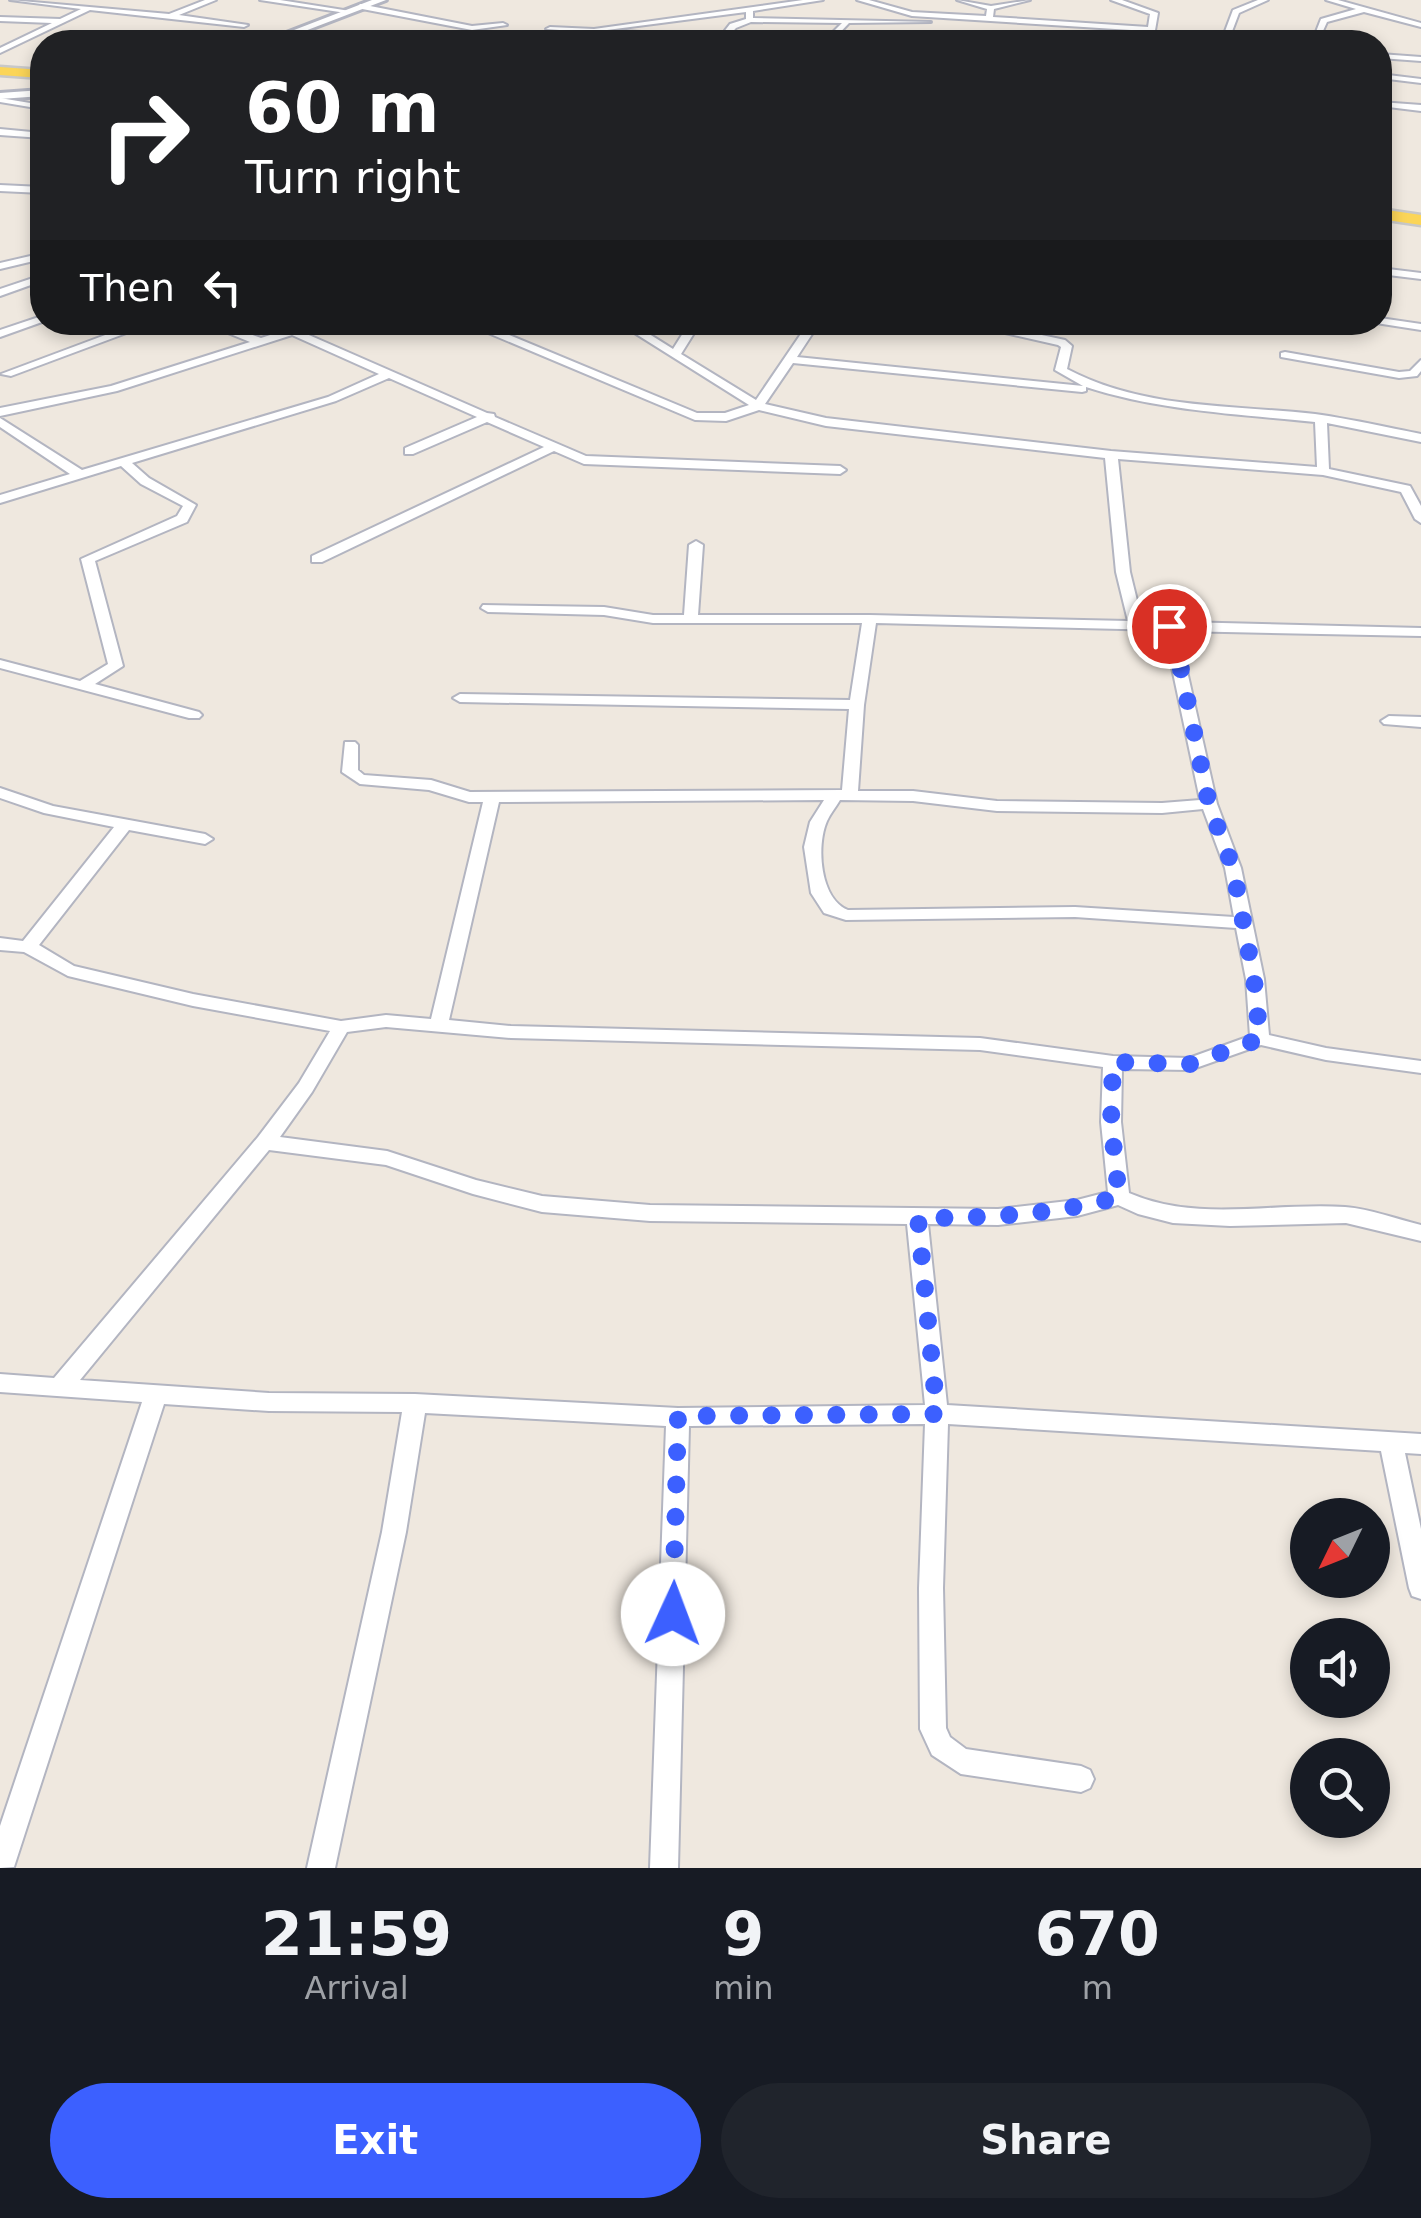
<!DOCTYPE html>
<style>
body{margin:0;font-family:"DejaVu Sans",sans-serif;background:#20242c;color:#f1f3f6;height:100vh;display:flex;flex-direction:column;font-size:38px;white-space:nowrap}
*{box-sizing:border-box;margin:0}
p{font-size:32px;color:#9ea1a6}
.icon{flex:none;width:55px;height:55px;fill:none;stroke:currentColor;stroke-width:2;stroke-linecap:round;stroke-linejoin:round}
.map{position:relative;height:1868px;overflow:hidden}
.side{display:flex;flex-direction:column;background:#171b24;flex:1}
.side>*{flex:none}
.guide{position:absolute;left:30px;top:30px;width:1362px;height:305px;border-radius:40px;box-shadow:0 5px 15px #0003;background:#202124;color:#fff;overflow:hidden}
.needle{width:65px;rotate:227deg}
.fabs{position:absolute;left:1290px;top:1498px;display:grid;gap:20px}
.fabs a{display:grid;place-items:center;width:100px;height:100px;border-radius:50%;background:#171b24;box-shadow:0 5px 15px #0003;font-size:50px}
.pin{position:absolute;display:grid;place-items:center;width:85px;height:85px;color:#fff;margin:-42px;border:5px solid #fff;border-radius:50%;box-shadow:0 2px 10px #0007}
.me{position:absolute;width:110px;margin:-55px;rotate:2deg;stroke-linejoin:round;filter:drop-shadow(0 0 8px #0008)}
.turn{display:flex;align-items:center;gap:35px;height:210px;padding:0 50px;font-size:45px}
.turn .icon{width:130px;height:130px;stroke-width:2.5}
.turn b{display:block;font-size:70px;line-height:85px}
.then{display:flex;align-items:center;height:95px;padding:0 50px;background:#0003;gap:20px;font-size:38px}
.eta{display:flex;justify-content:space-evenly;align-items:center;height:170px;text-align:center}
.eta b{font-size:60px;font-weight:600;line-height:70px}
.primary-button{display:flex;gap:20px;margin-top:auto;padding:20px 50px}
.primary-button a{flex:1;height:115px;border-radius:60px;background:#3c60ff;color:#fff;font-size:40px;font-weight:600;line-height:115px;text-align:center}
.primary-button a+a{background:#20242c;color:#f1f3f6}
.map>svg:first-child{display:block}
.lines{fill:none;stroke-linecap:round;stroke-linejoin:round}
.minor-casing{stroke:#b3b5c1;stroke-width:4}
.tertiary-casing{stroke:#b3b5c1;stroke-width:6}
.primary-casing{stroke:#c8c8c8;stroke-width:5}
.minor{fill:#fff;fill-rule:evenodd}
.tertiary{fill:#fff;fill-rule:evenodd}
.primary{fill:#fbd558;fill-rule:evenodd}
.route{stroke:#3c60ff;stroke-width:18;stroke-dasharray:0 32.4}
</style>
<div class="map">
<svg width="1421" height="1868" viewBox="0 0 1421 1868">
<rect width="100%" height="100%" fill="#efe8df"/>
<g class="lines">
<defs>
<g id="minor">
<path d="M10,0L169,14L205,0H216L179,15L248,25L244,27L90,10L0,53V48L52,23L0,21V17L60,19L81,9Z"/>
<path d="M260,0H280L350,11L346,13Z"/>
<path d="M803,0H823L753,11V18L931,22L849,23L831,42H823L842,23L751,22L736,28L723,42H716L730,24L746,19V12L607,30L658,33L655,37L546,29L550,27L594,29Z"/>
<path d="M857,0H869L912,12L986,16L987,9L957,0L991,6L1030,0L994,9L993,17L1148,27L1150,14L1111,0H1122L1158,13L1153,42H1146L1147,31L912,16Z"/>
<path d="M1258,0H1268L1239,13L1228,42H1221L1233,10Z"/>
<path d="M1326,0H1338L1421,23V27L1364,12L1327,22L1318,42H1312L1321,19L1356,9Z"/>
<path d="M360,4L472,26L503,23L507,25L472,30L357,8Z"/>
<path d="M286,33L361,40L365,42L283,37Z"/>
<path d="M893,33L1025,40L1029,42L890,37Z"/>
<path d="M1380,54L1421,57V61L1380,58Z"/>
<path d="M1380,74L1421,79V83L1380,78Z"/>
<path d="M0,98L42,105V109L0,102Z"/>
<path d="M1380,102L1421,105V111L1380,106Z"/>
<path d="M0,129L42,133V138L0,135Z"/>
<path d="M0,185L42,187V193L0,191Z"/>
<path d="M39,254L42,255V259L0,269V263Z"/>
<path d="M1380,268L1421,273V279L1380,274Z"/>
<path d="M42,275V281L0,296V289Z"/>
<path d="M42,316V322L0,337V330Z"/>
<path d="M1380,318L1421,324V330L1376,323L1380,322Z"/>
<path d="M140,322H156L11,376L1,374Z"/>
<path d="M201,322H217L261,338L310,322H327L302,332L487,413L494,414L495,417L586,456L840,466L846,470L840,474L584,464L554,451L322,562H312V556L544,447L487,422L413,454H405V448L477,417L389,378L336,401L132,463L149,478L196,505L187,522L95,561L123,666L95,684L199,712L202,715L199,718H189L0,668V660L80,681L108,664L81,559L177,516L183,506L141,484L121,466L0,503V495L70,474L0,427V418L82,470L328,397L379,374L292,335L117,391L0,416V408L111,386L250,342Z"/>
<path d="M462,322H478L697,413H725L749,405L617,322H630L673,349L690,322H701L681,354L756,400L809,322H820L797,357L1083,386L1055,370L1061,347L1058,345L957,322H980L1065,340L1072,346L1067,369C1142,409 1232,405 1315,414C1351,419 1386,427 1421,434V442L1327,423L1329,469L1410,486L1421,506V523L1415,519L1401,492L1323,475L1118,459L1130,572L1142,621L1421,628V636L1178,631L1217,804L1241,868L1264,979L1269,1035L1326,1048L1421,1061V1073L1326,1060L1261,1045L1190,1070L1122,1069L1121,1122L1129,1193C1199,1223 1272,1202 1345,1207C1371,1209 1396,1219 1421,1225V1241L1346,1223L1230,1226L1173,1223L1138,1214L1118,1205L1077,1216L998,1225L928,1224L947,1405L1421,1434V1454L1405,1453L1421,1529V1599L1412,1596L1409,1588L1381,1451L948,1424L943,1588L946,1728L950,1737L966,1749L1081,1766L1090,1770L1094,1779L1090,1788L1081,1792L961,1774L932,1755L920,1729L919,1588L925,1424L689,1426L678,1868H650L666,1426L425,1413L406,1532L335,1868H307L382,1532L402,1412L269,1411L164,1404L14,1867L0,1868V1826L142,1402L0,1392V1374L54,1378L258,1137L299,1083L330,1031L193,1006L68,976L24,952L0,950V938L23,941L114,827L44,813L0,798V788L53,806L205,834L213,839L205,844L129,830L39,945L74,966L193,994L341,1021L386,1015L431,1019L483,802H469L429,790L360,784L342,772L345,742H355L358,745V770L364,775L431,780L470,792L842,790L849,709L460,702L453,698L460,694L850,700L862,623H653L604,615L488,612L481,608L483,605L604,607L653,615H684L689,545L696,541L703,545L698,615H870L1128,621L1116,572L1105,458L826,426L759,410L726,421L695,420ZM793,363L1082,392L1086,391V387C1160,411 1238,414 1315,422L1317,467L1111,451L826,418L765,404ZM876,623L1164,630L1200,800L1162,803L997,801L913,791H858L864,705ZM824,800L810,822L804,847L811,893L824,913L846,920L1075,917L1236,928L1246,979L1250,1036L1189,1058L1113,1056L980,1038L511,1026L449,1020L499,802ZM840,800L913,801L997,811L1162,813L1203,809L1225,868L1234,917L1075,907L848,910C820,899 816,846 827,821C830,814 836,807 840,800ZM386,1027L511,1038L980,1050L1103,1067L1101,1122L1108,1192L1077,1200L998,1209L650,1205L542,1196L476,1180L387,1151L280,1137L312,1092L347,1032ZM269,1150L386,1165L473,1194L542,1212L650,1221L907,1224L925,1405L678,1408L415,1394L269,1393L80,1380Z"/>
<path d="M1285,352L1399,372L1410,371L1421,360V371L1417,376L1399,378L1281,357V353Z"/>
<path d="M1389,716L1421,717V727L1384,724L1381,721Z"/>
</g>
<g id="tertiary">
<path d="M372,0H386L276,42H263Z"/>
<path d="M42,90V96L0,99V93Z"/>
</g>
<g id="primary">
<path d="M0,67L42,70V78L0,75Z"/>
<path d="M1380,209L1421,215V225L1380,219Z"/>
</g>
</defs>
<use href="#minor" class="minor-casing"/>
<use href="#tertiary" class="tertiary-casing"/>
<use href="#primary" class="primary-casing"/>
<use href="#minor" class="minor"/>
<use href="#tertiary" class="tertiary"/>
<use href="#primary" class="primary"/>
</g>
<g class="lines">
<path class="route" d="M673,1614L678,1416L937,1414L918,1218C986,1218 1052,1215 1119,1197L1111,1122L1113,1062L1190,1064L1260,1039L1254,979L1233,868L1209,804L1174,636L1169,626"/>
</g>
</svg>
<div class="fabs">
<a><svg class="needle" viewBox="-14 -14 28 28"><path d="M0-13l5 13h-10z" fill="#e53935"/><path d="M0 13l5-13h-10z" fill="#9ea1a6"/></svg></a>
<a><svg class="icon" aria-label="sound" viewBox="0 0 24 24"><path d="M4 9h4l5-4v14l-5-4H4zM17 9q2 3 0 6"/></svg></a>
<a><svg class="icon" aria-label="search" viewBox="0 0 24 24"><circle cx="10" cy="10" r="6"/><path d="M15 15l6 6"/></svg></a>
</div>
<div class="pin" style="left:1169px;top:626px;background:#d93025"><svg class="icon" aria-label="arrive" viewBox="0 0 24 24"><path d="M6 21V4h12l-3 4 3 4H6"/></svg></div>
<svg class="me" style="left:673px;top:1614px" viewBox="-20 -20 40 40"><circle r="19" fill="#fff"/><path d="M0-13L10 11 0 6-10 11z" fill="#3c60ff"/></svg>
<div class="guide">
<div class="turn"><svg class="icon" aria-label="right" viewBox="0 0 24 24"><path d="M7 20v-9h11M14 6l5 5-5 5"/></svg><div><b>60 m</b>Turn right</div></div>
<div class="then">Then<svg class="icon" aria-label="left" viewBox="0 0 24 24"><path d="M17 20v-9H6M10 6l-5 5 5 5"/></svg></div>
</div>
</div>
<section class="side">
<div class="eta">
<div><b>21:59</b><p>Arrival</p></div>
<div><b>9</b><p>min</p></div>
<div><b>670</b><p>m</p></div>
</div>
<div class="primary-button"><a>Exit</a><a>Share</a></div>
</section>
